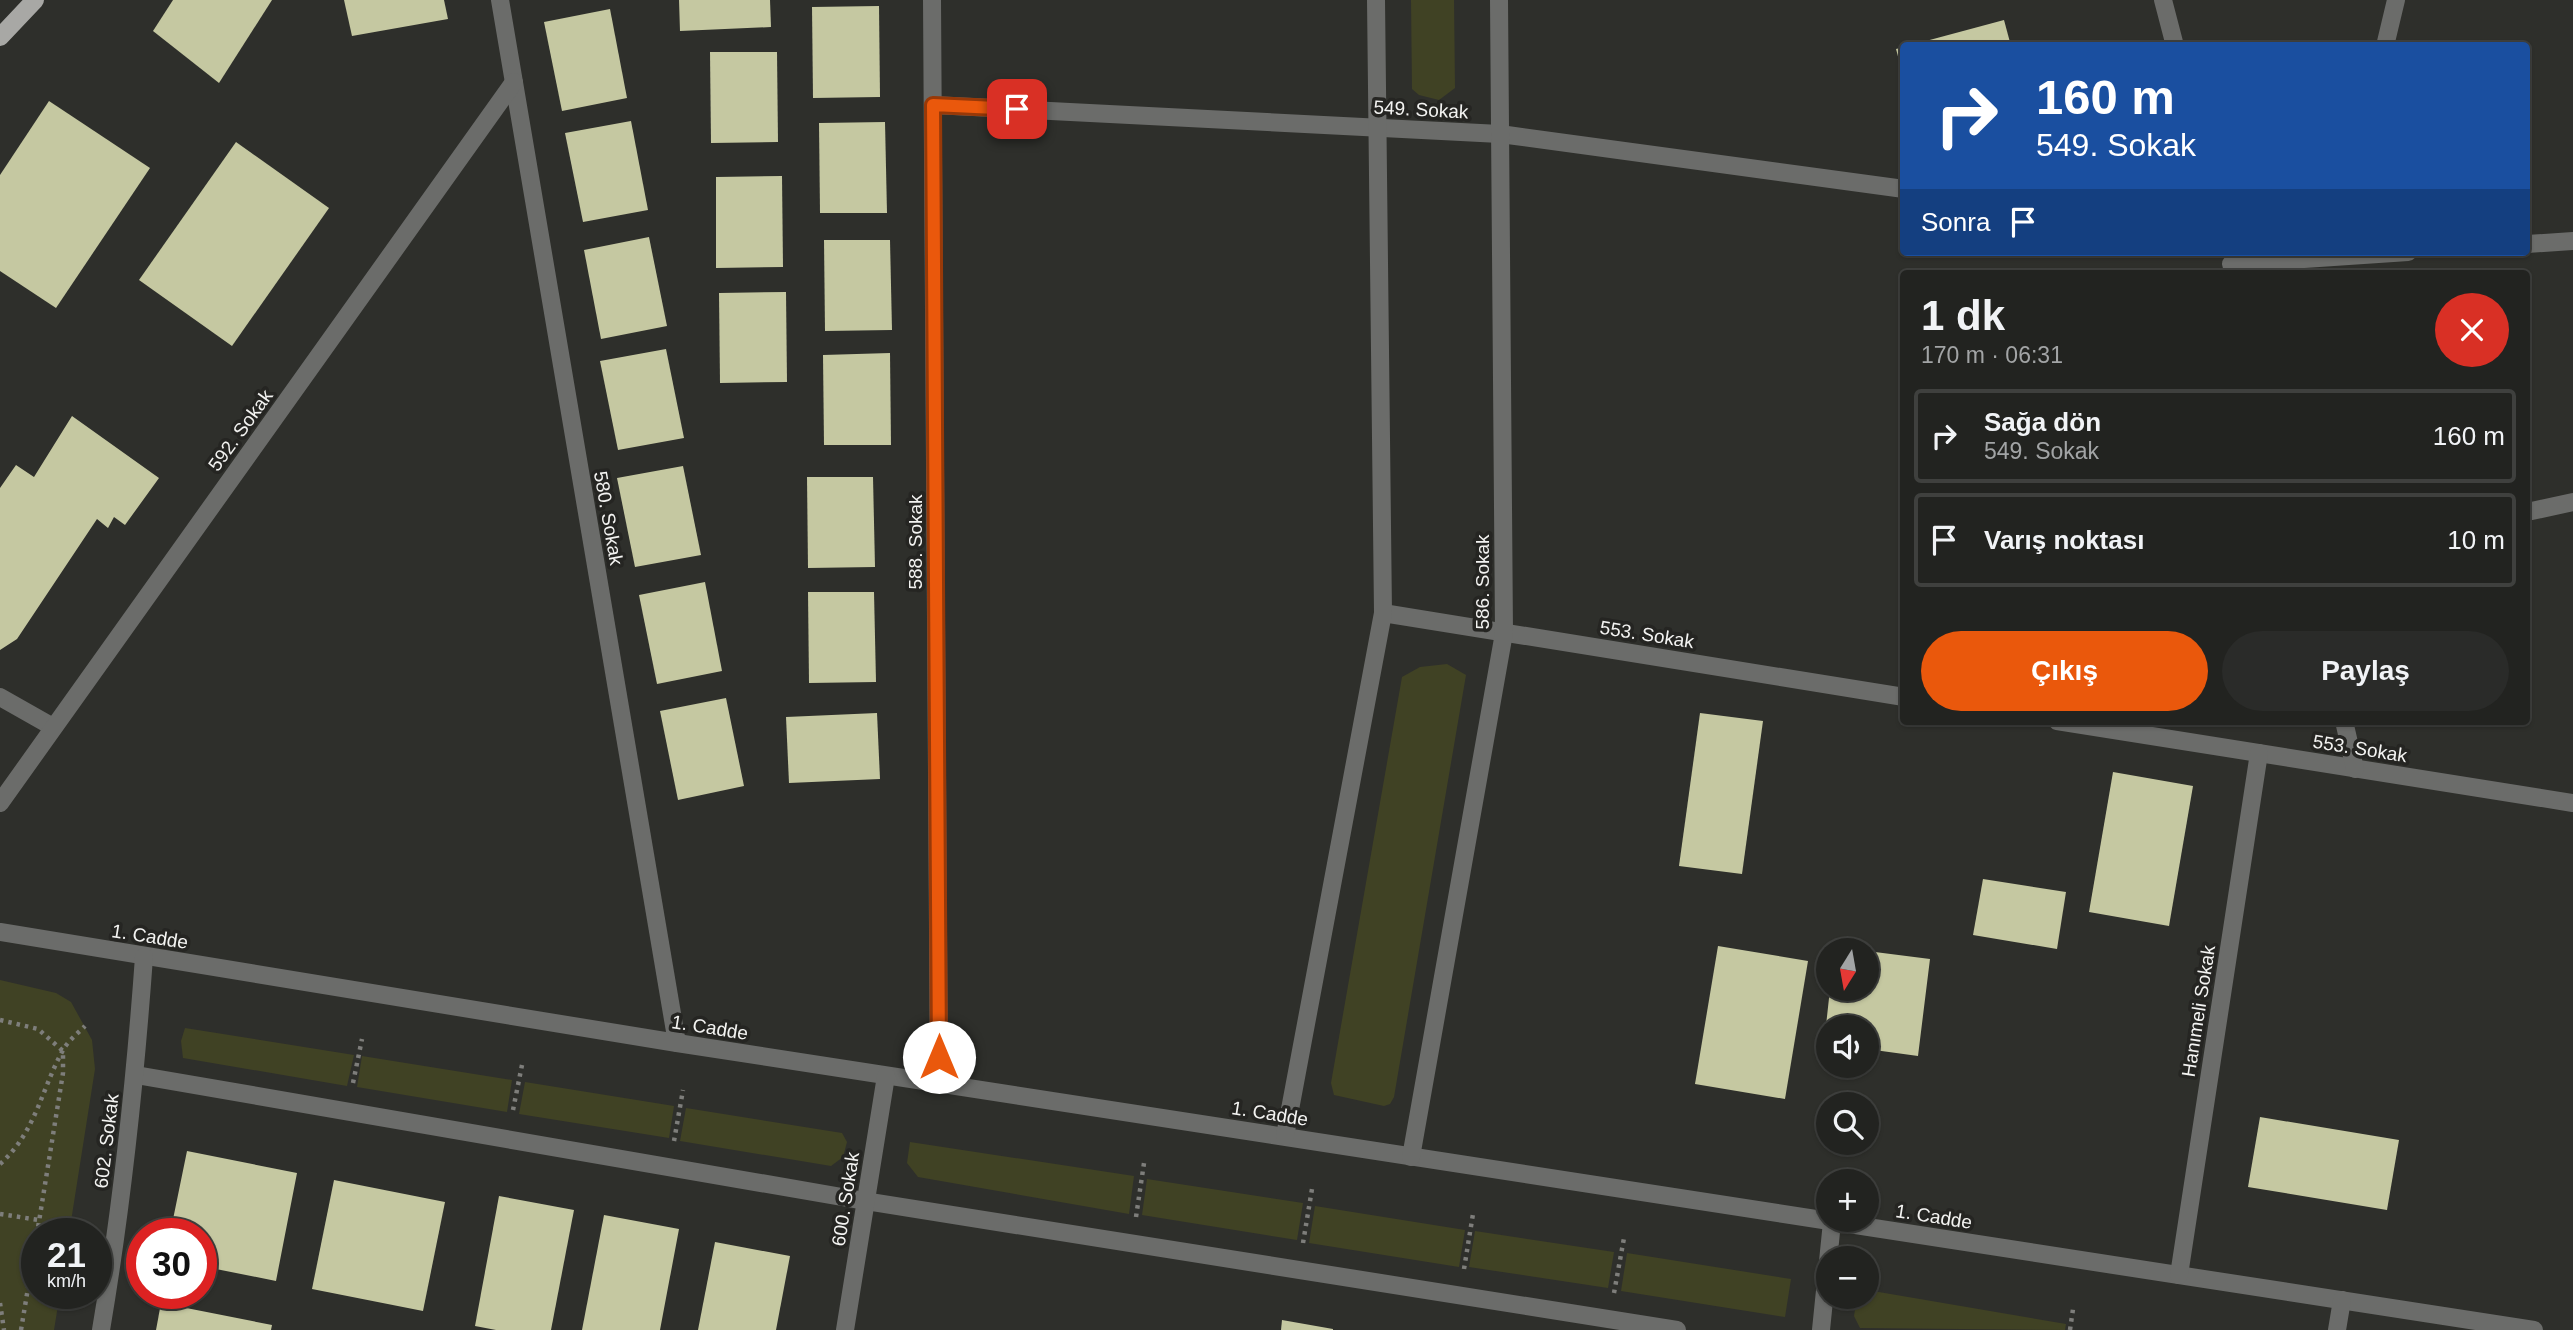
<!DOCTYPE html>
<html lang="tr">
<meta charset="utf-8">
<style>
body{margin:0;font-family:Helvetica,sans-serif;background:#2a2b29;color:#f1f3f6;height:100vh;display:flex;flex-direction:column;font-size:26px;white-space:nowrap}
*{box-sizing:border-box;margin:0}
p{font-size:23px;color:#a2a4a5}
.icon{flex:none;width:38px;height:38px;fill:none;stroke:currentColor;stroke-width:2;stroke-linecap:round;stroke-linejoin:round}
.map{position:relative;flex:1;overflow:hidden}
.panel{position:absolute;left:1900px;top:270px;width:630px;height:455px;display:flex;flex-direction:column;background:#222320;border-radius:7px;box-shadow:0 2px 5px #0004,0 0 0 2px #3f403e}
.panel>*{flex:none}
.banner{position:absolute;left:1900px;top:42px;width:630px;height:214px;border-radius:7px;box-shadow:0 2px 5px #0004,0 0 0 2px #3f403e;background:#1a4fa0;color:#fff;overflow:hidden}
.needle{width:46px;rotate:191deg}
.controls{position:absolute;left:1816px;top:938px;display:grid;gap:14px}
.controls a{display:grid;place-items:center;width:63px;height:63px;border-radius:50%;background:#222320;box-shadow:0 2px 5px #0004,0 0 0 2px #3f403e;font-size:35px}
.speed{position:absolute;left:21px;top:1218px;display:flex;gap:14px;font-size:35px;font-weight:700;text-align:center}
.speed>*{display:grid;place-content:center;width:91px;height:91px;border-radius:50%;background:#222320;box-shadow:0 2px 5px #0004,0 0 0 2px #3f403e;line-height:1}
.speed small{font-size:18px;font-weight:400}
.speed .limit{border:10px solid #d22;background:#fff;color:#111}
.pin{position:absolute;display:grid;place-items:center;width:60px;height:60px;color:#fff;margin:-30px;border-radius:14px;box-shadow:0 4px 10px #0006}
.me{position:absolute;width:77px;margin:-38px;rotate:0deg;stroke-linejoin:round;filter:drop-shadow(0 0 5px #0008)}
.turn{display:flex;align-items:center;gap:24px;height:147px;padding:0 21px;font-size:32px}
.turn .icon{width:91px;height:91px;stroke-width:2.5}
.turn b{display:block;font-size:49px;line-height:60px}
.then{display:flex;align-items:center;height:66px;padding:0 21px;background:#0003;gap:14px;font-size:26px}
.round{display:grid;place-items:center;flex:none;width:74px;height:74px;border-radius:37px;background:#2a2b29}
.headline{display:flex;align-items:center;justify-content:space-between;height:119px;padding:0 21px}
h1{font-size:42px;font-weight:700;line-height:52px}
.primary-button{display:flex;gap:14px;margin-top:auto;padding:14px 21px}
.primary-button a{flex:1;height:80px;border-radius:42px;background:#ea580c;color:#fff;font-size:28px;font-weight:700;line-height:80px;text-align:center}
.primary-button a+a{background:#2a2b29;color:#f1f3f6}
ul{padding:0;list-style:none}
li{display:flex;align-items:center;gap:21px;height:94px;margin:0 14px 10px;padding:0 7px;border:4px solid #3f403e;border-radius:7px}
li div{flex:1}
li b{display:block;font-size:26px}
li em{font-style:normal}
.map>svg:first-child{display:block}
.green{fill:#404224}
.building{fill:#c5c8a1}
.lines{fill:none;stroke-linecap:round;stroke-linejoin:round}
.path{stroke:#7e7e7b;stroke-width:4.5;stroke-dasharray:3.5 5;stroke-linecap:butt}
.minor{stroke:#6b6c6a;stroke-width:18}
.primary{stroke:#a8a8a5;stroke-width:18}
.route-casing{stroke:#983908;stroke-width:18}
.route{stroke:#ea580c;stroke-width:12}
.labels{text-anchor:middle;stroke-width:7;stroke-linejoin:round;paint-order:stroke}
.street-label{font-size:19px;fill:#f3f3f1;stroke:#252522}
</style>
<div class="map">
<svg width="2573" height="1330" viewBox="0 0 2573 1330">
<rect width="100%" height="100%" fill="#2e2f2b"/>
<g class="green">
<path d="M1411,0H1454L1455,88L1439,100L1419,95L1412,89Z"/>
<path d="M1447,664L1466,675L1394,1097L1390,1104L1384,1106L1334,1095L1331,1083L1402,677L1420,667Z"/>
<path d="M0,980L56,993L71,1002L92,1040L95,1069L69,1234H37V1293H60L54,1330H0Z"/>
<path d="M185,1028L354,1055L347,1086L183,1058L181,1041Z"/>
<path d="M362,1056L512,1080L507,1112L357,1087Z"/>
<path d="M525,1082L674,1106L669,1138L519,1114Z"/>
<path d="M686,1108L842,1133L847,1142L843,1157L831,1166L680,1141Z"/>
<path d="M910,1142L1134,1176L1129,1214L918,1177L907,1163Z"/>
<path d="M1147,1179L1303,1203L1297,1240L1142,1215Z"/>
<path d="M1315,1206L1465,1230L1459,1267L1309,1243Z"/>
<path d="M1475,1231L1614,1252L1608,1288L1469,1267Z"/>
<path d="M1627,1253L1791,1279L1785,1317L1621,1291Z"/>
<path d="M1867,1290L2066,1324L2065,1330L1860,1328L1854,1316L1857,1297H1867Z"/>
</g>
<g class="building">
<path d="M173,0H272L219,83L153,31Z"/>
<path d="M344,0H444L448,19L352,36Z"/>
<path d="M679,0H770L771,27L680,31Z"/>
<path d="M879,6L880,97L813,98L812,7Z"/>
<path d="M610,9L627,98L562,111L544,22Z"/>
<path d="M2004,20L2011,46H1911V45Z"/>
<path d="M1904,47V75H1903L1896,49Z"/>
<path d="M710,52H777L778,142L711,143Z"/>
<path d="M49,101L150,168L56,308L0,271V175Z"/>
<path d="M631,121L648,210L583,222L565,133Z"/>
<path d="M885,122L887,213H820L819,123Z"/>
<path d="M236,142L329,208L232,346L139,280Z"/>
<path d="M782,176L783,267L716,268V177Z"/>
<path d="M649,237L667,326L601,339L584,250Z"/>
<path d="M824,240H890L892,330L825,331Z"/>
<path d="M786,292L787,382L720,383L719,293Z"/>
<path d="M666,349L684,438L618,450L600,361Z"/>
<path d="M890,353L891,445H824L823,355Z"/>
<path d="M72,416L159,478L125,525L114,517L108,528L97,519L17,639L0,650V488L16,465L34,477Z"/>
<path d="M683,466L701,555L635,567L617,478Z"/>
<path d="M807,477H873L875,567L808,568Z"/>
<path d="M705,582L722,671L657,684L639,595Z"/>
<path d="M808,592H874L876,682L809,683Z"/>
<path d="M726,698L744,786L678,800L660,711Z"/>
<path d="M877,713L880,779L789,783L786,717Z"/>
<path d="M1700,713L1763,721L1742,874L1679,866Z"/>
<path d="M2113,772L2193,786L2169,926L2089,912Z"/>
<path d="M1983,879L2066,892L2057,949L1973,935Z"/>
<path d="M1718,946L1808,961L1785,1099L1695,1084Z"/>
<path d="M1867,951L1930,959L1918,1056L1867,1049V1027H1829V1044H1824L1830,989H1867Z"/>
<path d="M2260,1117L2399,1140L2387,1210L2248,1187Z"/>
<path d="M187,1151L297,1173L276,1281L201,1266V1234H170Z"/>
<path d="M334,1180L445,1202L423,1311L312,1289Z"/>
<path d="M499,1196L574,1210L551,1330H496L475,1326Z"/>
<path d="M604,1215L679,1229L660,1330H582Z"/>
<path d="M715,1242L790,1256L776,1330H698Z"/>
<path d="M161,1303L272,1325L271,1330H156Z"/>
<path d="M1282,1320L1333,1329V1330H1281Z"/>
</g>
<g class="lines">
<g class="path">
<path d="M0,1020L38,1029L63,1051V1073L37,1234"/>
<path d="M353,1083L362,1039"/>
<path d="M513,1110L522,1065"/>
<path d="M674,1141L683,1090"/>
<path d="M0,1164C36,1132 41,1090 63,1050C68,1041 77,1034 85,1026"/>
<path d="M0,1214L39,1220"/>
<path d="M1136,1217L1144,1163"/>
<path d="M1303,1243L1312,1189"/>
<path d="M1464,1269L1473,1214"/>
<path d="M1614,1293L1624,1238"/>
<path d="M0,1303L4,1330"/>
<path d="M21,1330L37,1234"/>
<path d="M2070,1330L2073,1309"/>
</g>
<g class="minor">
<path d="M500,0L677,1043"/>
<path d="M932,0L939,1084"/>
<path d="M2163,0L2175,46"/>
<path d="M2385,46L2396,0"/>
<path d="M933,105L1500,134L1904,189"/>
<path d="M2527,244L2573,241"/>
<path d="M2231,264L2408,252"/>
<path d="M2527,512L2573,502"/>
<path d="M1383,613L1904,697"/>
<path d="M0,697L53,727"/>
<path d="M2057,721L2573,803"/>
<path d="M2344,721L2355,769"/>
<path d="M0,803L514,82"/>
<path d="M0,932L677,1043L2534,1330"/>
<path d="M136,1075L865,1201L1677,1330"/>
<path d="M1285,1136L1383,613L1376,0"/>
<path d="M1411,1157L1504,633L1499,0"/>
<path d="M2179,1275L2259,753"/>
<path d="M101,1330C122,1206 135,1082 144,957"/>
<path d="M845,1330L886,1076"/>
<path d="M1821,1330L1832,1222"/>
<path d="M2337,1330L2342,1300"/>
</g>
<path class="primary" d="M0,37L35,0"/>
</g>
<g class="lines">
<defs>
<path id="route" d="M939,1057L933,105L1017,109"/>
</defs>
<use href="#route" class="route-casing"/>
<use href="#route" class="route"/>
</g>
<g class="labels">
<g class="street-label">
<text transform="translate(1421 109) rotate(3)" y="7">549. Sokak</text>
<text transform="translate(240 430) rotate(-54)" y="7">592. Sokak</text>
<text transform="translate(609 518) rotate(80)" y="7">580. Sokak</text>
<text transform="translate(915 542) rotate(-90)" y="7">588. Sokak</text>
<text transform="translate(1482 582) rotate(-90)" y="7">586. Sokak</text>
<text transform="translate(1647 634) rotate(9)" y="7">553. Sokak</text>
<text transform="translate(2360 748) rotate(9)" y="7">553. Sokak</text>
<text transform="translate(150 936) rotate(9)" y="7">1. Cadde</text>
<text transform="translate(2198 1011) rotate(-81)" y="7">Hanımeli Sokak</text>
<text transform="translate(710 1027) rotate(9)" y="7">1. Cadde</text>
<text transform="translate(1270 1113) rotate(9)" y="7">1. Cadde</text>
<text transform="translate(106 1141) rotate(-83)" y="7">602. Sokak</text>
<text transform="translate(845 1199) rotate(-81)" y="7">600. Sokak</text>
<text transform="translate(1934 1216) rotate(9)" y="7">1. Cadde</text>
</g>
</g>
</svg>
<div class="controls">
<a><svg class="needle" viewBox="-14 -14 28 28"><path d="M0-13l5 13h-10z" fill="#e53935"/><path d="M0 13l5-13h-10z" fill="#a2a4a5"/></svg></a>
<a><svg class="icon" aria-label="sound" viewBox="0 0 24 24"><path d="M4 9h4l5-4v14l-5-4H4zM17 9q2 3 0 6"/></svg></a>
<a><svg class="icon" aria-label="search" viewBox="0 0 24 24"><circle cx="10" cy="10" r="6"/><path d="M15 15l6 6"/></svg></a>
<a>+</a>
<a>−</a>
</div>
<div class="speed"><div>21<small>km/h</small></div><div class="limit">30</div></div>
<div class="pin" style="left:1017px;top:109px;background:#d93025"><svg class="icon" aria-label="arrive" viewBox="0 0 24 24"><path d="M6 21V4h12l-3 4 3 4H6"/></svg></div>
<svg class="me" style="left:939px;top:1057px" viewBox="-20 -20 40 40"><circle r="19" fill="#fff"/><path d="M0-13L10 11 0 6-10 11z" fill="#ea580c"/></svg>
<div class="banner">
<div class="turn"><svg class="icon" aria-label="right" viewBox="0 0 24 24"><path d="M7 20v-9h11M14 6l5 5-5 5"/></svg><div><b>160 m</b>549. Sokak</div></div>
<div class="then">Sonra<svg class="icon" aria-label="arrive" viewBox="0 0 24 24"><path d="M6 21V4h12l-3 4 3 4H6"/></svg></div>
</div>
<section class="panel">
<div class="headline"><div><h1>1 dk</h1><p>170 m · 06:31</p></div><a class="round" style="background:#d93025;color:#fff"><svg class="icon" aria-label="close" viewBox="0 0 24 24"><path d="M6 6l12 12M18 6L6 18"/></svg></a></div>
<ul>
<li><svg class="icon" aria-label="right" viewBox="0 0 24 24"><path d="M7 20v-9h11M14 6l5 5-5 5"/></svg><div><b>Sağa dön</b><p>549. Sokak</p></div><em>160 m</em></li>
<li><svg class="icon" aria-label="arrive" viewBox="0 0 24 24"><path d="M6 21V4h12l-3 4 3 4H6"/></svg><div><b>Varış noktası</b></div><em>10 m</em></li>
</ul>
<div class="primary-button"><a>Çıkış</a><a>Paylaş</a></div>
</section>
</div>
